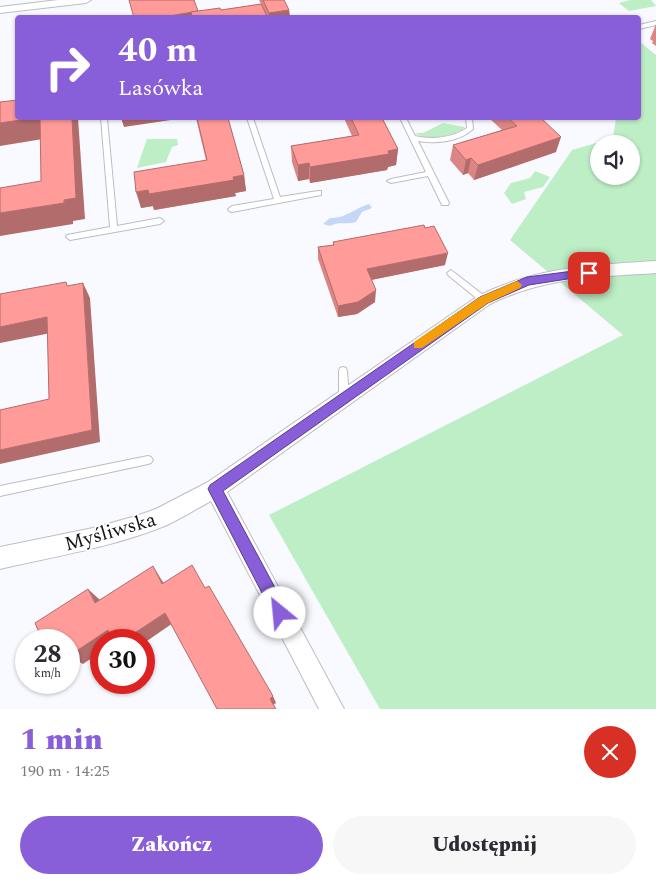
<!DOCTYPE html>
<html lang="pl">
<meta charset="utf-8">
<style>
body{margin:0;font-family:Spectral,serif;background:#f7f7f7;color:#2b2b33;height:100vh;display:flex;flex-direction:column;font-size:19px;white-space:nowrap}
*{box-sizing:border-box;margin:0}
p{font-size:16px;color:#7c7c81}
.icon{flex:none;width:28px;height:28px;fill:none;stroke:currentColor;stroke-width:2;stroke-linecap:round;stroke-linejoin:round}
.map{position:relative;height:709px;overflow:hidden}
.drawer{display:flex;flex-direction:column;background:#fff;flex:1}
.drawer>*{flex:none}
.banner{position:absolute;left:15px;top:15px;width:626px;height:105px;border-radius:5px;box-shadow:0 1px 4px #0004;background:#885fd9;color:#fff;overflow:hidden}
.tools{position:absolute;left:590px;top:135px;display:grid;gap:10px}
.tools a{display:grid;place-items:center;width:50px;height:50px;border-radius:50%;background:#fff;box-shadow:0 1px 4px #0004;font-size:25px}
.speed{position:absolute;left:15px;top:629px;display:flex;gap:10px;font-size:25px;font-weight:700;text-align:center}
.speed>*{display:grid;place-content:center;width:65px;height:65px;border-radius:50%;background:#fff;box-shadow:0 1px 4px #0004;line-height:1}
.speed small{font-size:12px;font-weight:400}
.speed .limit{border:8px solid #d22;background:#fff;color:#111}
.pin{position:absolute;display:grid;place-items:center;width:42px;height:42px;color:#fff;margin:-21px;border-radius:10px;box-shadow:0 2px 8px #0006}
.me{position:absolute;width:55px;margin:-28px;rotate:332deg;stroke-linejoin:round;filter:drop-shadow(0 0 4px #0008)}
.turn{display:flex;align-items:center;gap:18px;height:105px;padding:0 20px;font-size:22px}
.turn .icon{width:65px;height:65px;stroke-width:2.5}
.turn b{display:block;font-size:35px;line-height:42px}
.round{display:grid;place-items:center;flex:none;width:52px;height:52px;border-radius:26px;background:#f7f7f7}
.headline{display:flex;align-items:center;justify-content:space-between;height:85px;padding:0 20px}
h1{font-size:30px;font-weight:800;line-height:38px;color:#885fd9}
.cta{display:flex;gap:10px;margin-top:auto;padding:10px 20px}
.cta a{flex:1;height:58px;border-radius:30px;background:#885fd9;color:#fff;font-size:20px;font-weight:800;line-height:58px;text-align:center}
.cta a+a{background:#f7f7f7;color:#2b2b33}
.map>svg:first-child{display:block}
.green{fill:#bdeec5;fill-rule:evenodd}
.water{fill:#c4d7f6}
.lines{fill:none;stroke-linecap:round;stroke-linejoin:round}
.service-casing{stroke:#bcbdc4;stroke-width:2}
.minor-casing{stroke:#bcbdc4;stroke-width:2}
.service{fill:#fff;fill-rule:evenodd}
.minor{fill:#fff;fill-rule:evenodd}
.wall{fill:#db8584}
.shaded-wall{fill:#b26c6b}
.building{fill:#ff9b99;stroke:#b26c6b}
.route{fill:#885fd9;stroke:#583e8d}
.slow{fill:#f59e0b}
.labels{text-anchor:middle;stroke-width:4;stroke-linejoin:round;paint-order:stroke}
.street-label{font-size:20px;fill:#141417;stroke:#fff}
</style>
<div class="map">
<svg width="656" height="709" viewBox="0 0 656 709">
<rect width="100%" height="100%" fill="#f9faff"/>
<g class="green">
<path d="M630,0H651L656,6L629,11L619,3Z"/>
<path d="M639,41L656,55V709H380L269,515L623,335L510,240L572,150L613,138L616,118H639ZM599,144H631V176H599Z"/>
<path d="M443,123L465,127C455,136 427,142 415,133H423Z"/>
<path d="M147,139H177L178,145L172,147L166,162L137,168Z"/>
<path d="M535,171L550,177L543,187L524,192L526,199L512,204L504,193L511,183L530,178Z"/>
</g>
<path class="water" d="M369,204L372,208L362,212L356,222C347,225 338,221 330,226L323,224L330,218C345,219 355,208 369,204Z"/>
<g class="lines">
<defs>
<g id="service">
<path d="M656,21V25L639,29V25Z"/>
<path d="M101,118H107L117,226L160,218L164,221L160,224L70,240L66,237L67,235L110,227Z"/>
<path d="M247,118H253L280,197L318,191H321V195L232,212L229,211L228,209L232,206L274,199Z"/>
<path d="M400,118H406L415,136C433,140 451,138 467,128L466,118H472L473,129C459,142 436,144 418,141L449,203L448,205H442L428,176L391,183L387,181L391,179L426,172Z"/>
<path d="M451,270L487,298L488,300L487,302H481L448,275L447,273Z"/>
<path d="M343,367L346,368L347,371L349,397L347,400L344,401L341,400L339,397V371L340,368Z"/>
<path d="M148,456L151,457L153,460L151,463L148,464L0,496V486Z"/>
</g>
<g id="minor">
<path d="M58,0H91L86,3L0,13V7Z"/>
<path d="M656,261V273C596,277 545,277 490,304L227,492L344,709H319L211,501C196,509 182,518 167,525C114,547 56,556 0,569V547L93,528L136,516L156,509L208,482L478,296C535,267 593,265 656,261Z"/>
</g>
</defs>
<use href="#service" class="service-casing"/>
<use href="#minor" class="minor-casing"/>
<use href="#service" class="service"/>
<use href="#minor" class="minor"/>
</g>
<g class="wall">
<path d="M259,0H284L289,10L290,18H133L198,11L221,10L261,4Z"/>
<path d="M656,24V46L652,43L653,41L650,39Z"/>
<path d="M196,118H228L244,175L246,191L235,193L236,196L154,210L153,206L141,208L206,160Z"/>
<path d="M344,118H382L398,149L396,165L388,167L387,170L310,183L309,179L298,181L292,162L291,146L352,136Z"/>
<path d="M489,118H541L556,152L474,180L468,173L463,175L450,160L453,145L502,130Z"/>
<path d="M333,242L445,265L371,280L375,302L357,314L338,317L318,259V247L333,245Z"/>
</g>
<g class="shaded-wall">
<path d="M289,10L290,18H269V13Z"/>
<path d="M191,12V17L189,18H159Z"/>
<path d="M34,118H41L49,138L0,146V123Z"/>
<path d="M72,118H78L85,219L73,221V224L0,236V213L64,203Z"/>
<path d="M121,118H184L124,127Z"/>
<path d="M561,137L556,152L474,180L478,165Z"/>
<path d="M398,149L396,165L388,167L387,170L310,183V167Z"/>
<path d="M471,158L468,173L463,175L466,160Z"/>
<path d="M309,163V179L298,181V165Z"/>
<path d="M244,175L246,191L235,193L236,196L154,210L153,206L141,208L136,192Z"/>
<path d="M448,253L445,265L366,281L367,269Z"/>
<path d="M83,283L90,298L100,442L0,464V450L92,430Z"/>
<path d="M376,290L375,302L357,314L338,317V306Z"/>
<path d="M47,317L56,332L0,343V327Z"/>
<path d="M153,566L161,579L171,595L162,584Z"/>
<path d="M88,589L100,600L95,603Z"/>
<path d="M165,613L173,623L144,643V640H124Z"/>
<path d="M108,630L119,640H101V652L83,664L79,662L69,669V652Z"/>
<path d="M273,696L276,703L273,705L270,699Z"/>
</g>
<g class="building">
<path d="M129,0H194L198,11L159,18H150L149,16L143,18H134Z"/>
<path d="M263,0H284L289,10L269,13Z"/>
<path d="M261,4L268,18H192L191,12L220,8L221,10Z"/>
<path d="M18,100V118H34L0,123V102Z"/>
<path d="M40,118H72L76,198L64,200V203L0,213V188L41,181Z"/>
<path d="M197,118H228L244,175L233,177L234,180L149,194L148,190L136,192L134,172L207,160Z"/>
<path d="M351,118H382L398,149L388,151L389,154L310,167L309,163L298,165L291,146L359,135Z"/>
<path d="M508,118H541L561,137L478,165L471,158L466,160L453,145L517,126Z"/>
<path d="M424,225L425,228L434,226L448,253L367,269L376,290L358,302L338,306L318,247L334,245L333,242Z"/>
<path d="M66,282L67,286L83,283L92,430L0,450V410L49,399L47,317L0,327V294Z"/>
<path d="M192,565L205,588L209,586L273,696L270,699L276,709H217L165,613L124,640H112L108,630L69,656V640H37L41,637L35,623L88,589L95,603L153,566L162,584Z"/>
</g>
<path class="route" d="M589,269L593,270V275L529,285L488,303L223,491L286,608L288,613L286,618L280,620L275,618L210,493L208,489L210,485L480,297L527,277Z"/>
<path class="slow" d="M517,281L522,285L520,288L488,303L422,348H414V342L480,297Z"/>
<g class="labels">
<g class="street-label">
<text transform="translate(110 531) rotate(-16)" y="7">Myśliwska</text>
</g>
</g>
</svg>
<div class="tools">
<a><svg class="icon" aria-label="sound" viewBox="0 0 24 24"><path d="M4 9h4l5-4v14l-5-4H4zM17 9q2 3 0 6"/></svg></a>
</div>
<div class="speed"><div>28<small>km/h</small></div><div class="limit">30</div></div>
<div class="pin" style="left:589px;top:273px;background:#d93025"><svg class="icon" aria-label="arrive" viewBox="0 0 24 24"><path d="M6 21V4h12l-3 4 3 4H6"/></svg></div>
<svg class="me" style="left:280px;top:613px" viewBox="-20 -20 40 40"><circle r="19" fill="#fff"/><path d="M0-13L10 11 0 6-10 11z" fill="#885fd9"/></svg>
<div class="banner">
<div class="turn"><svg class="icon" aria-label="right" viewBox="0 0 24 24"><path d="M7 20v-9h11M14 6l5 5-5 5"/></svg><div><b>40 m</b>Lasówka</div></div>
</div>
</div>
<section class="drawer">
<div class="headline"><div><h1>1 min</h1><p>190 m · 14:25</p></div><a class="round" style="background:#d93025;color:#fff"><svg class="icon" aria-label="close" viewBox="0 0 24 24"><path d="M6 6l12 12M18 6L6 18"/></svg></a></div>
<div class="cta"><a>Zakończ</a><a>Udostępnij</a></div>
</section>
